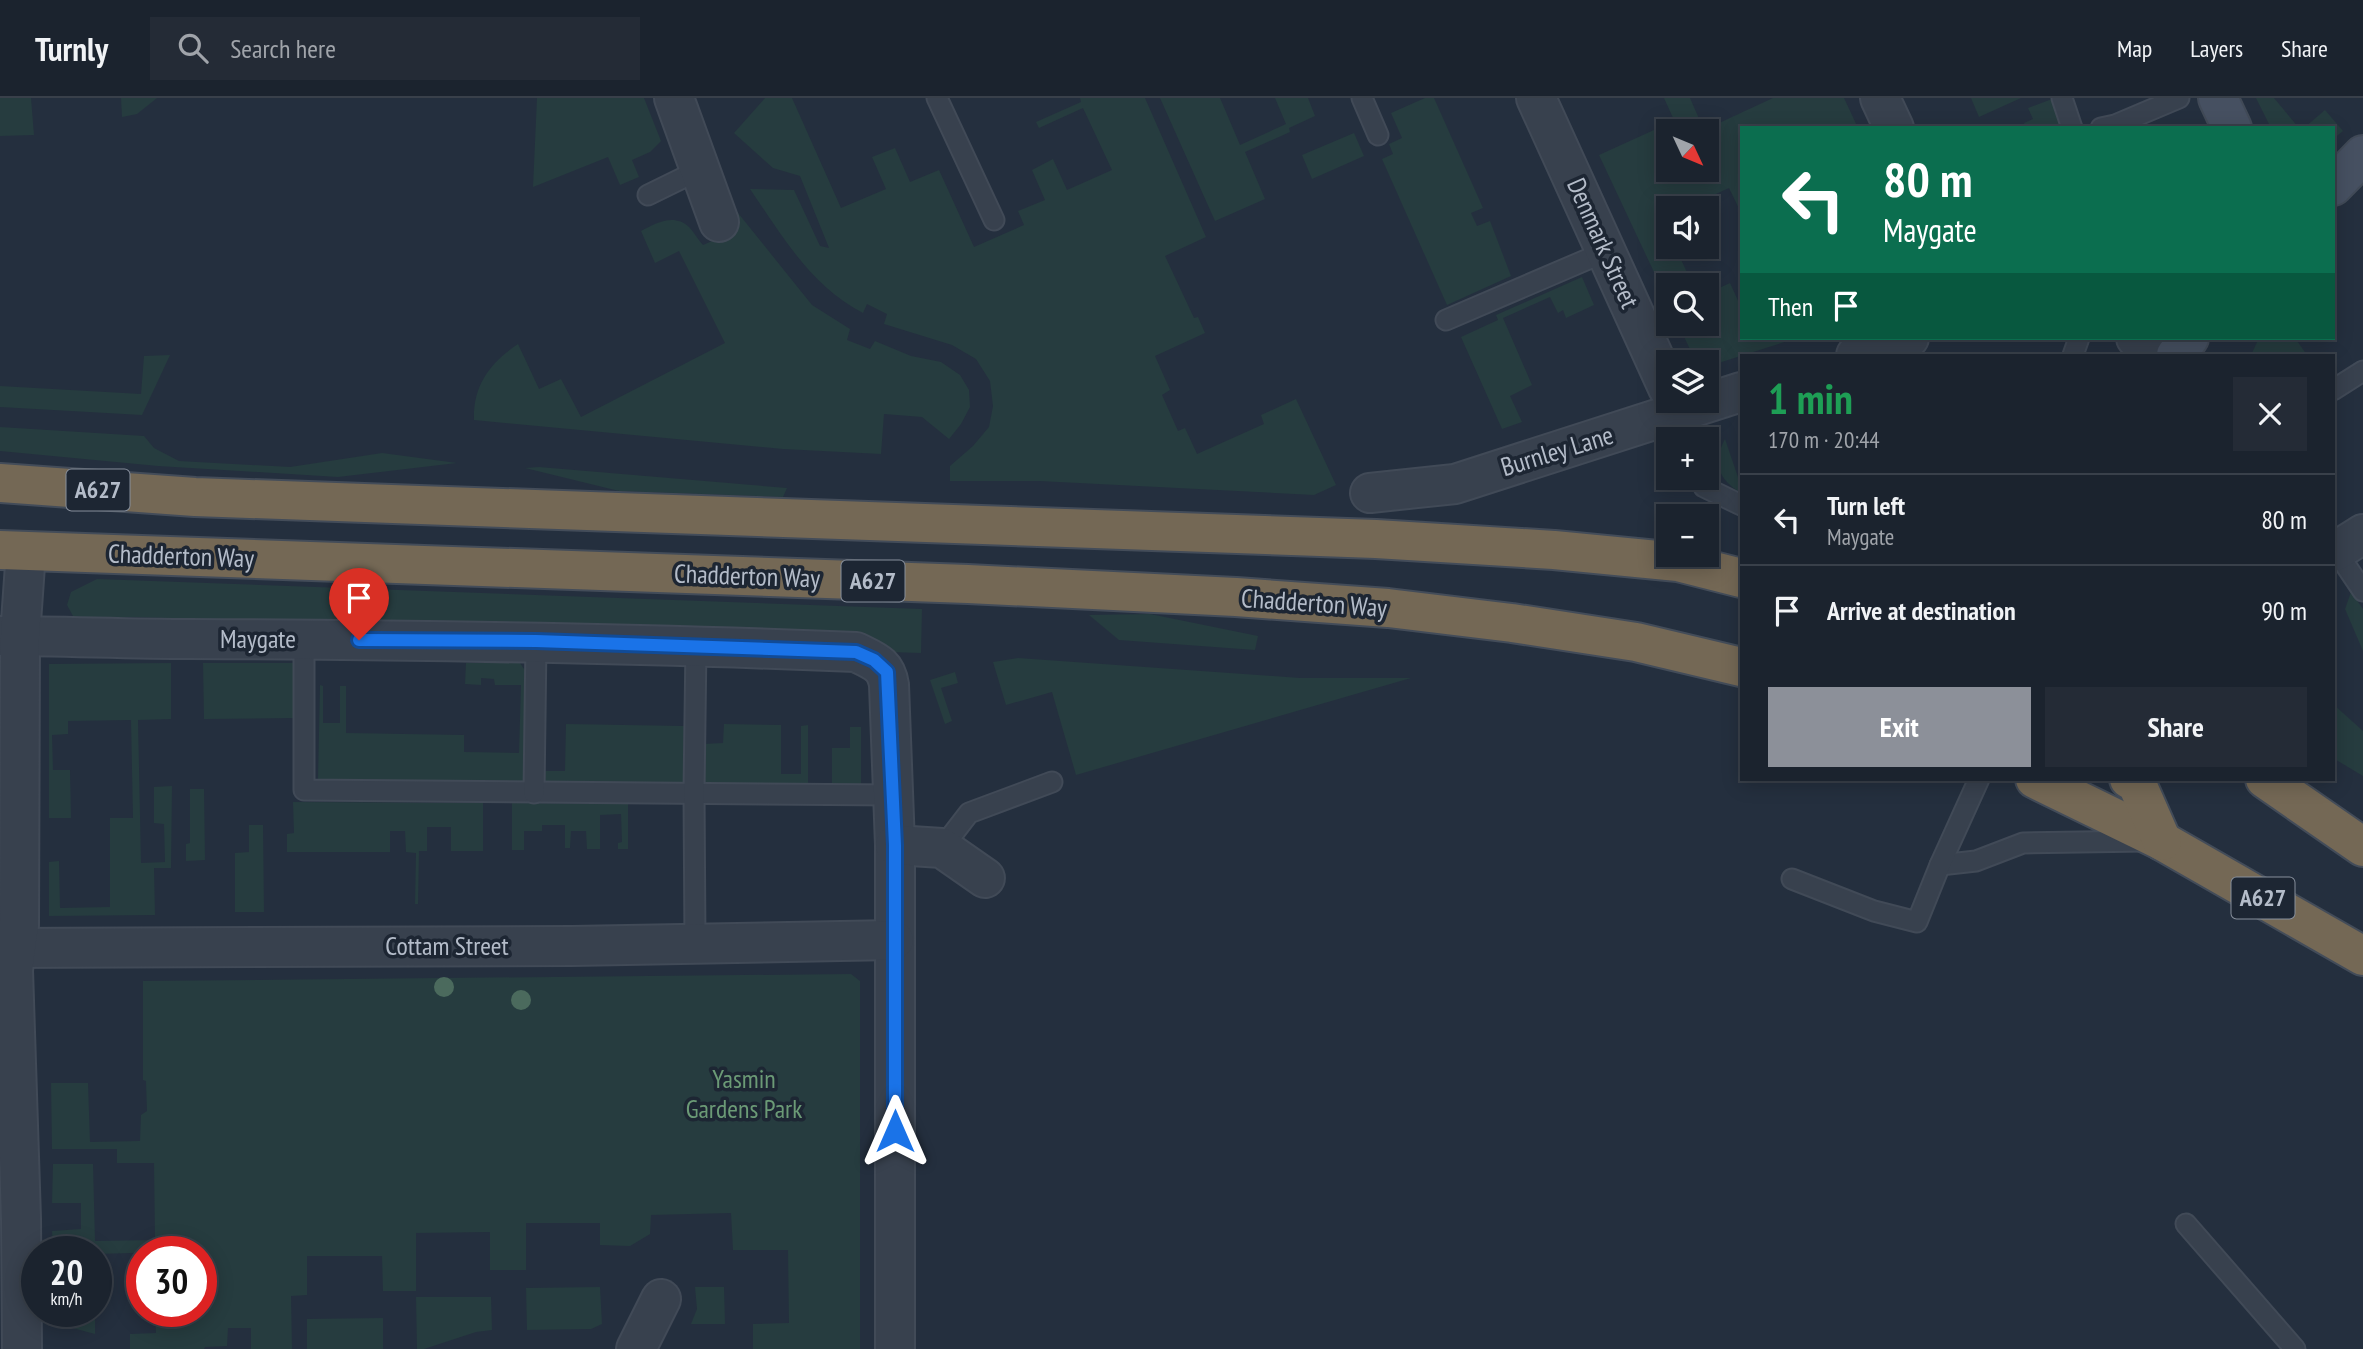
<!DOCTYPE html>
<meta charset="utf-8">
<style>
body{margin:0;font-family:"PT Sans Narrow",sans-serif;background:#242b36;color:#f1f3f6;height:100vh;display:flex;flex-direction:column;font-size:26px;white-space:nowrap}
*{box-sizing:border-box;margin:0}
p{font-size:23px;color:#a0a4aa}
.icon{flex:none;width:38px;height:38px;fill:none;stroke:currentColor;stroke-width:2;stroke-linecap:round;stroke-linejoin:round}
.map{position:relative;flex:1;overflow:hidden}
.sheet{position:absolute;left:1740px;top:256px;width:595px;height:427px;display:flex;flex-direction:column;background:#1b232e;border-radius:0px;box-shadow:0 4px 18px #0003,0 0 0 2px #39404a}
.sheet>*{flex:none}
.hud{position:absolute;left:1740px;top:28px;width:595px;height:214px;border-radius:0px;box-shadow:0 4px 18px #0003,0 0 0 2px #39404a;background:#0b6e4f;color:#fff;overflow:hidden}
.needle{width:46px;rotate:134deg}
.controls{position:absolute;left:1656px;top:21px;display:grid;gap:14px}
.controls a{display:grid;place-items:center;width:63px;height:63px;border-radius:0px;background:#1b232e;box-shadow:0 4px 18px #0003,0 0 0 2px #39404a;font-size:35px}
.speed{position:absolute;left:21px;top:1138px;display:flex;gap:14px;font-size:35px;font-weight:700;text-align:center}
.speed>*{display:grid;place-content:center;width:91px;height:91px;border-radius:50%;background:#1b232e;box-shadow:0 4px 18px #0003,0 0 0 2px #39404a;line-height:1}
.speed small{font-size:18px;font-weight:400}
.speed .limit{border:10px solid #d22;background:#fff;color:#111}
.pin{position:absolute;display:grid;place-items:center;width:60px;height:60px;color:#fff;margin:-72px -30px;border-radius:50% 50% 50% 0;rotate:-45deg;box-shadow:0 0 7px #0007}
.pin .icon{rotate:45deg}
.me{position:absolute;width:77px;margin:-38px;rotate:0deg;stroke-linejoin:round;filter:drop-shadow(0 0 5px #0008)}
.turn{display:flex;align-items:center;gap:24px;height:147px;padding:0 28px;font-size:32px}
.turn .icon{width:91px;height:91px;stroke-width:2.5}
.turn b{display:block;font-size:49px;line-height:60px}
.then{display:flex;align-items:center;height:66px;padding:0 28px;background:#0003;gap:14px;font-size:26px}
.round{display:grid;place-items:center;flex:none;width:74px;height:74px;border-radius:0px;background:#242b36}
.head{display:flex;align-items:center;justify-content:space-between;height:119px;padding:0 28px}
h1{font-size:42px;font-weight:700;line-height:52px;color:#1e9e55}
.button{display:flex;gap:14px;margin-top:auto;padding:14px 28px}
.button a{flex:1;height:80px;border-radius:0px;background:#8c9099;color:#fff;font-size:28px;font-weight:700;line-height:80px;text-align:center}
.button a+a{background:#242b36;color:#f1f3f6}
ul{padding:0;list-style:none}
li{display:flex;align-items:center;gap:21px;height:91px;padding:0 28px;border-top:2px solid #39404a}
li div{flex:1}
li b{display:block;font-size:26px}
li em{font-style:normal}
header{display:flex;align-items:center;gap:42px;box-sizing:border-box;height:98px;padding:0 35px;background:#1b232e;border-bottom:2px solid #39404a}
header strong{font-size:33px}
nav{display:flex;gap:38px;margin-inline-start:auto;font-size:24px}
.search{width:490px;height:63px;background:#242b36;display:flex;align-items:center;gap:18px;box-sizing:border-box;padding:0 24px;border-radius:0px;color:#a0a4aa;font-size:26px}
.map>svg:first-child{display:block}
.green{fill:#263c3f}
.lines{fill:none;stroke-linecap:round;stroke-linejoin:round}
.lane-casing{stroke:#414a57;stroke-width:23}
.street-casing{stroke:#414a57;stroke-width:42}
.secondary-casing{stroke:#414a57;stroke-width:42}
.highway-casing{stroke:#434c59;stroke-width:42}
.lane{stroke:#38414e;stroke-width:19}
.street{stroke:#38414e;stroke-width:38}
.secondary{stroke:#465061;stroke-width:38}
.highway{stroke:#746855;stroke-width:38}
.tree{fill:#4b6a5d}
.route-casing{stroke:#114b97;stroke-width:18}
.route{stroke:#1a73e8;stroke-width:12}
.labels{text-anchor:middle;stroke-width:7;stroke-linejoin:round;paint-order:stroke}
.shield{fill:#1d2633;stroke:#878f9c;stroke-width:2}
.shield-label{font-size:24px;font-weight:bold;fill:#b4bcc9}
.street-label{font-size:26px;fill:#b4bcc9;stroke:#1d2633}
.park-label{font-size:26px;fill:#6b9a76;stroke:#1d2633}
</style>
<header>
<strong>Turnly</strong>
<div class="search"><svg class="icon" aria-label="search" viewBox="0 0 24 24"><circle cx="10" cy="10" r="6"/><path d="M15 15l6 6"/></svg>Search here</div>
<nav><a>Map</a><a>Layers</a><a>Share</a></nav>
</header>
<div class="map">
<svg width="2363" height="1251" viewBox="0 0 2363 1251">
<rect width="100%" height="100%" fill="#242f3e"/>
<g class="green">
<path d="M0,0H31L34,37L0,38Z"/>
<path d="M121,0H157L137,16L122,19Z"/>
<path d="M537,0H644L661,43L650,54L632,62L639,79L620,87L608,59L533,89Z"/>
<path d="M765,0H792L841,110L886,91L872,59L895,50L910,84L939,72L974,149L1024,127L1018,113L1045,102L1032,72L1053,61L1067,92L1112,72L1083,10L1039,30L1036,24L1081,4L1080,0H1145L1206,139L1165,158L1194,220L1198,219L1205,235L1155,258L1170,292L1162,297L1178,333L1185,330L1197,356L1264,326L1261,317L1296,301L1336,387L1314,397L1039,383H950V368L973,348L989,329L993,308L990,283L976,261L952,247L884,226L887,216L867,206L863,215C811,188 782,138 750,91L794,92L820,148L829,150L800,78L773,70L734,35Z"/>
<path d="M1160,0H1220L1240,47L1286,26L1275,0H1308L1315,18L1289,30L1290,34L1245,54L1265,101L1215,123Z"/>
<path d="M1425,0H1434L1483,110L1471,115L1477,128L1490,123L1511,178L1447,207L1382,61L1393,56L1389,46L1402,40L1391,15Z"/>
<path d="M1664,0H1690L1704,32L1773,0H1844L1858,30H1741V115L1729,90L1694,106L1691,102L1673,110H1668V113L1657,118L1668,140V149H1672L1674,154L1677,153L1693,187H1668V204L1599,57L1654,32L1661,45L1668,43V72H1706V33H1679Z"/>
<path d="M1971,0H2021L1979,19Z"/>
<path d="M2256,0H2274L2299,30H2271Z"/>
<path d="M2052,1L2062,30H2022L2025,28L2024,25L2033,21L2028,10Z"/>
<path d="M2325,12L2343,33L2333,41V30H2304Z"/>
<path d="M1354,35L1364,58L1312,81L1302,57Z"/>
<path d="M726,100L812,207L850,231L847,242L870,251L875,243L911,258L941,264L960,277L969,292L970,309L961,326L949,341L922,319L884,316L881,356L783,351L474,322C473,287 490,265 518,246L539,291L561,281L581,319L725,245L679,153L655,165L641,133C656,125 674,115 689,129C694,134 698,142 703,147L737,132Z"/>
<path d="M1582,179L1594,207L1566,220L1563,212L1558,215L1550,199L1503,220L1532,287L1510,298L1522,324L1502,331L1461,239L1498,222L1496,217Z"/>
<path d="M1730,185L1741,209V240H1797L1706,269V264H1696L1678,226H1706V196Z"/>
<path d="M2259,240H2295L2307,257H2251Z"/>
<path d="M170,257L142,317L0,309V288L141,296L144,258Z"/>
<path d="M0,329L144,338L154,350L179,363L290,369L382,355L457,365L338,379L158,368L0,353Z"/>
<path d="M1725,341L1741,388V395C1718,381 1712,365 1725,341Z"/>
<path d="M539,369L787,390L783,399L619,393L525,370Z"/>
<path d="M97,481L922,511L921,555L889,554L817,536L129,519L83,524L73,518L67,507L71,494Z"/>
<path d="M2351,494L2363,511V553L2345,511Z"/>
<path d="M1150,516L1258,538L1255,552L1119,542L1089,517Z"/>
<path d="M1018,560L1300,580H1411L1076,677L1052,594L1006,607L993,564Z"/>
<path d="M171,565V621L138,622L141,765L165,764L164,726L154,725V689L172,688L171,770H154L155,817L49,818V764L59,763L60,810L110,809V720H133L131,622L68,623V636L52,637L53,672H70L71,720H49V566Z"/>
<path d="M203,565H293V620L204,621Z"/>
<path d="M466,565H520L526,574L523,687L318,683L320,587L323,588V625H340V588H346V635L464,637V654L519,655L521,587H495L494,581L481,580V587L465,586Z"/>
<path d="M955,574L958,585L941,590L952,623L945,626L930,582Z"/>
<path d="M2333,606L2363,633V678L2333,660Z"/>
<path d="M566,626L684,628L683,686L545,684V673H565Z"/>
<path d="M724,626L781,627V676H801V628L808,627V687H703V646L723,645Z"/>
<path d="M850,629H861V688H832V650H850Z"/>
<path d="M190,691H204L205,762L186,763V746L190,745Z"/>
<path d="M293,704L483,705V753H451V729H427V753H419L418,806H415L416,755L406,754L405,733H390V754H287V736L294,735Z"/>
<path d="M512,705L628,706V751H618V745L622,744L621,716L600,717V751H587L586,733H571L570,750H565V727H542V733H524V752H512Z"/>
<path d="M249,727H263L264,814H235V755L249,754Z"/>
<path d="M851,876L860,883V1251H753V1226L789,1225L788,1152H733L731,1115L651,1117L650,1136L630,1148L600,1147V1125H526V1172H490V1134L416,1135V1193H383L382,1158H307V1197L291,1198L292,1251H251V1230H228L227,1248L205,1249L204,1251H130V1236L156,1235L155,1213H201V1153L96,1156V1153H53L52,1133L81,1131V1105H52L53,1066H93L95,1143L155,1142L154,1065H117V1051H52L51,985H88L90,1044L140,1043L141,1017L147,1013L146,983L143,982V883Z"/>
<path d="M600,1189L602,1226L591,1231L527,1232L526,1190Z"/>
<path d="M695,1189H724L725,1226H691L697,1211Z"/>
<path d="M416,1199H491L492,1232L476,1234L424,1251H417Z"/>
<path d="M53,1213H95V1236L54,1225Z"/>
<path d="M383,1220V1251H307V1221Z"/>
</g>
<g class="lines">
<defs>
<g id="lane">
<path d="M937,0L994,122"/>
<path d="M1362,0L1378,37"/>
<path d="M2062,0L2072,30"/>
<path d="M2101,30L2115,27L2179,0"/>
<path d="M648,97L699,72"/>
<path d="M1446,222L1607,153"/>
<path d="M2073,257L2079,240"/>
<path d="M2333,292L2363,273"/>
<path d="M1677,314L1687,341"/>
<path d="M1701,380L1704,389L1741,407"/>
<path d="M2333,455L2336,453L2363,493"/>
<path d="M304,541V692L894,697"/>
<path d="M534,695L536,543"/>
<path d="M942,750L969,715L1052,684"/>
<path d="M1940,767L1976,763L2023,745L2145,743"/>
<path d="M1792,781L1874,813L1917,824L1940,767L1979,681"/>
<path d="M695,844L694,694L696,547"/>
<path d="M2186,1126L2295,1251"/>
</g>
<g id="street">
<path d="M674,0L719,124"/>
<path d="M1536,0L1668,290"/>
<path d="M1880,0L1894,30"/>
<path d="M2136,240L2169,257"/>
<path d="M1856,257L1909,240"/>
<path d="M1370,395L1455,386L1741,294"/>
<path d="M2336,453L2363,436"/>
<path d="M0,538C63,538 127,541 190,541C412,542 634,545 856,554C874,563 886,566 889,587L895,747V1251"/>
<path d="M895,747L942,750L985,780"/>
<path d="M0,850L572,848L894,842"/>
<path d="M22,1251L21,1121L13,872L19,827L20,538L26,453"/>
<path d="M636,1251L661,1201"/>
</g>
<g id="secondary">
<path d="M2218,0L2232,30"/>
<path d="M2333,88L2363,57"/>
<path d="M2176,257L2189,240"/>
</g>
<g id="highway">
<path d="M0,385L195,399L1376,441L1554,452L1678,464L1741,480"/>
<path d="M0,452L968,486L1236,499L1388,510L1512,525L1636,544L1741,569"/>
<path d="M2035,681L2162,743L2363,858"/>
<path d="M2129,681L2137,686L2162,743"/>
<path d="M2265,681L2363,749"/>
</g>
</defs>
<use href="#lane" class="lane-casing"/>
<use href="#street" class="street-casing"/>
<use href="#secondary" class="secondary-casing"/>
<use href="#highway" class="highway-casing"/>
<use href="#lane" class="lane"/>
<use href="#street" class="street"/>
<use href="#secondary" class="secondary"/>
<use href="#highway" class="highway"/>
</g>
<g class="tree">
<circle cx="444" cy="889" r="10"/>
<circle cx="521" cy="902" r="10"/>
</g>
<g class="lines">
<defs>
<path id="route" d="M359,542L536,543L856,554L874,562L887,574L895,747V1033"/>
</defs>
<use href="#route" class="route-casing"/>
<use href="#route" class="route"/>
</g>
<g class="labels">
<g class="shield">
<rect x="66.5" y="371.5" width="63" height="41" rx="5"/>
<rect x="841.5" y="462.5" width="63" height="41" rx="5"/>
<rect x="2231.5" y="779.5" width="63" height="41" rx="5"/>
</g>
<g class="shield-label">
<text x="98" y="400">A627</text>
<text x="873" y="491">A627</text>
<text x="2263" y="808">A627</text>
</g>
<g class="street-label">
<text transform="translate(1603 145) rotate(66)" y="9">Denmark Street</text>
<text transform="translate(1557 353) rotate(-17)" y="9">Burnley Lane</text>
<text transform="translate(181 458) rotate(2)" y="9">Chadderton Way</text>
<text transform="translate(747 478) rotate(2)" y="9">Chadderton Way</text>
<text transform="translate(1314 505) rotate(4)" y="9">Chadderton Way</text>
<text x="258" y="550">Maygate</text>
<text x="447" y="857">Cottam Street</text>
</g>
<g class="park-label">
<text x="744" y="990">Yasmin<tspan x="744" dy="30">Gardens Park</tspan></text>
</g>
</g>
</svg>
<div class="controls">
<a><svg class="needle" viewBox="-14 -14 28 28"><path d="M0-13l5 13h-10z" fill="#e53935"/><path d="M0 13l5-13h-10z" fill="#a0a4aa"/></svg></a>
<a><svg class="icon" aria-label="sound" viewBox="0 0 24 24"><path d="M4 9h4l5-4v14l-5-4H4zM17 9q2 3 0 6"/></svg></a>
<a><svg class="icon" aria-label="search" viewBox="0 0 24 24"><circle cx="10" cy="10" r="6"/><path d="M15 15l6 6"/></svg></a>
<a><svg class="icon" aria-label="layers" viewBox="0 0 24 24"><path d="M12 4l9 5-9 5-9-5zM3 14l9 5 9-5"/></svg></a>
<a>+</a>
<a>−</a>
</div>
<div class="speed"><div>20<small>km/h</small></div><div class="limit">30</div></div>
<div class="pin" style="left:359px;top:542px;background:#d93025"><svg class="icon" aria-label="arrive" viewBox="0 0 24 24"><path d="M6 21V4h12l-3 4 3 4H6"/></svg></div>
<svg class="me" style="left:895px;top:1033px" viewBox="-20 -20 40 40"><path d="M0-17L14 15 0 8-14 15z" fill="#1a73e8" stroke="#fff" stroke-width="4"/></svg>
<div class="hud">
<div class="turn"><svg class="icon" aria-label="left" viewBox="0 0 24 24"><path d="M17 20v-9H6M10 6l-5 5 5 5"/></svg><div><b>80 m</b>Maygate</div></div>
<div class="then">Then<svg class="icon" aria-label="arrive" viewBox="0 0 24 24"><path d="M6 21V4h12l-3 4 3 4H6"/></svg></div>
</div>
<section class="sheet">
<div class="head"><div><h1>1 min</h1><p>170 m · 20:44</p></div><a class="round"><svg class="icon" aria-label="close" viewBox="0 0 24 24"><path d="M6 6l12 12M18 6L6 18"/></svg></a></div>
<ul>
<li><svg class="icon" aria-label="left" viewBox="0 0 24 24"><path d="M17 20v-9H6M10 6l-5 5 5 5"/></svg><div><b>Turn left</b><p>Maygate</p></div><em>80 m</em></li>
<li><svg class="icon" aria-label="arrive" viewBox="0 0 24 24"><path d="M6 21V4h12l-3 4 3 4H6"/></svg><div><b>Arrive at destination</b></div><em>90 m</em></li>
</ul>
<div class="button"><a>Exit</a><a>Share</a></div>
</section>
</div>
